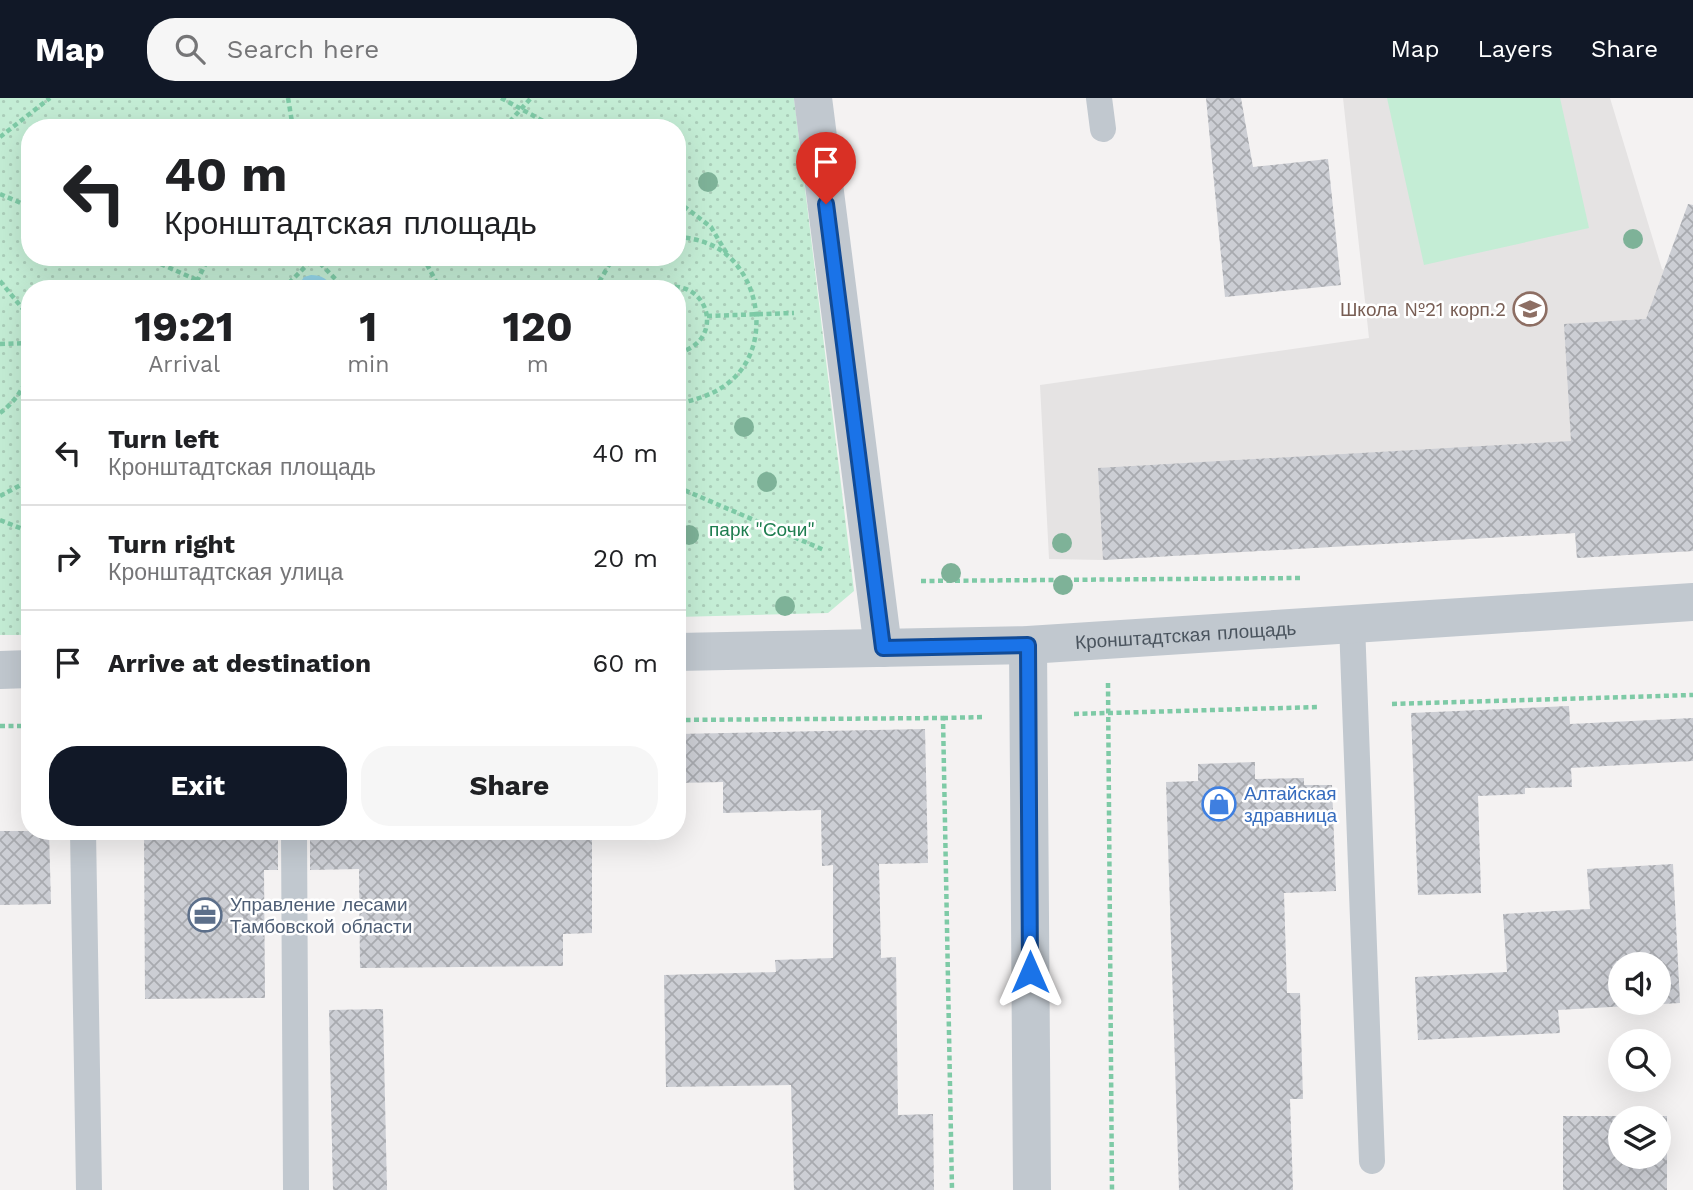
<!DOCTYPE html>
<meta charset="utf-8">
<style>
body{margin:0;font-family:"Work Sans",sans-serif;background:#f6f6f6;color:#202124;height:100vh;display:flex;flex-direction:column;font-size:26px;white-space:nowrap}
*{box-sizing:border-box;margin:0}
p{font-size:23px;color:#757577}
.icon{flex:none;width:38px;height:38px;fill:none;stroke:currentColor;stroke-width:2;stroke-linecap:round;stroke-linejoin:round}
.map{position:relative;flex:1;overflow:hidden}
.drawer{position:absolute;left:21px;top:182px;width:665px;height:560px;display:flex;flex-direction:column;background:#fff;border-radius:28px;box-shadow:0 7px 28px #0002}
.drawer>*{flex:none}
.banner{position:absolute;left:21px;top:21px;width:665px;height:147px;border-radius:28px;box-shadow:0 7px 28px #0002;background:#fff;color:#202124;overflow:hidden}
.buttons{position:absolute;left:1608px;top:854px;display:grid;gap:14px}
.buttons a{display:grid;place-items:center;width:63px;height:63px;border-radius:50%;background:#fff;box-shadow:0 7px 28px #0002;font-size:35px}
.pin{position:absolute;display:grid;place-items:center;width:60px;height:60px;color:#fff;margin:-72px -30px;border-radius:50% 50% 50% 0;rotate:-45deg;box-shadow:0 0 7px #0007}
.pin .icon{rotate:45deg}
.me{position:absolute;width:77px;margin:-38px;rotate:0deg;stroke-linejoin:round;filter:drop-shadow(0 0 5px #0008)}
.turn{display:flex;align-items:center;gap:24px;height:147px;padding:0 28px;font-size:32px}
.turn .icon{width:91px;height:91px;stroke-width:2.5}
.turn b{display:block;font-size:49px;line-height:60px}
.eta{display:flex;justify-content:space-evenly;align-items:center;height:119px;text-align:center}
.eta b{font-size:42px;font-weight:700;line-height:49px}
.button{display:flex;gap:14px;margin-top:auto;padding:14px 28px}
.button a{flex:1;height:80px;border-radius:28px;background:#111827;color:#fff;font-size:28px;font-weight:700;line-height:80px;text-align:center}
.button a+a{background:#f6f6f6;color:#202124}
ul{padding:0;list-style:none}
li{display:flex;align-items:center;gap:21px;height:105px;padding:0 28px;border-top:2px solid #e0e0e0}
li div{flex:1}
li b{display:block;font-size:26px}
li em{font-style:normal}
header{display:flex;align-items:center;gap:42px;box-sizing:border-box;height:98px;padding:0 35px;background:#111827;color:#fff}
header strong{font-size:33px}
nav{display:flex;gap:38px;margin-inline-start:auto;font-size:24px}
.search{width:490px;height:63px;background:#f6f6f6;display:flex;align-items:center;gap:18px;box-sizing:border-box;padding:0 24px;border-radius:28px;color:#757577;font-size:26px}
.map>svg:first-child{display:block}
.education{fill:#e5e3e3}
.park{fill:url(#park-dots);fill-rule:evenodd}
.pitch{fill:#c4edd5}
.water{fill:#94d4e7}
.building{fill:url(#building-cross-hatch);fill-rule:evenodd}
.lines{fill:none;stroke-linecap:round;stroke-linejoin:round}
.path{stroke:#7ecaa6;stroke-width:4.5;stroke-dasharray:5 3.5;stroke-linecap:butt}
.service{stroke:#c1c8cf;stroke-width:26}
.minor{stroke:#c1c8cf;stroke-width:38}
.tree{fill:#7eb298}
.route-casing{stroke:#114b97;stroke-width:18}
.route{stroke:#1a73e8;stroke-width:12}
.labels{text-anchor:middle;stroke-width:5;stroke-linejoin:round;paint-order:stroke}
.education-label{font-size:19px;fill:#785e54;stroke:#fff;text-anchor:end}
.park-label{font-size:19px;fill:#1e7d4f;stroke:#fff}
.street-label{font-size:19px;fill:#4a545e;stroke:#fff}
.shop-label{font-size:19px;fill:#366cbe;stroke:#fff;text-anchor:start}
.service-label{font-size:19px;fill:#4e5e75;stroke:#fff;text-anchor:start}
</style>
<header>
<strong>Map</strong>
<div class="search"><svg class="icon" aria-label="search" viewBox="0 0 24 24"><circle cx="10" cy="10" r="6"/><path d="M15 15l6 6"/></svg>Search here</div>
<nav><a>Map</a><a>Layers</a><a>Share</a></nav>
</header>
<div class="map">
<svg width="1693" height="1092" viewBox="0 0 1693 1092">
<defs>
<pattern id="park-dots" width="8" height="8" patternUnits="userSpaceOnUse" patternTransform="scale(1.75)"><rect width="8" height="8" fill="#c4edd5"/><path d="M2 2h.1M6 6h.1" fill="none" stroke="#aacdb9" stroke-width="1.8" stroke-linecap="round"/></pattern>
<pattern id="building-cross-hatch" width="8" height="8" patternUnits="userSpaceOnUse" patternTransform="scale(1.75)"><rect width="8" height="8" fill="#ccced4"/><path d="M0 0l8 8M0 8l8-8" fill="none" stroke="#a8aaaf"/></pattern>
</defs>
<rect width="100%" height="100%" fill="#f4f2f2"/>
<path class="education" d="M1343,0H1610L1662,171L1693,182V453L1577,460L1575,435L1103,462L1049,461L1040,287L1369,240Z"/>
<path class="park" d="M0,0H794L854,493L828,515L677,519V191H332V188L299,185L296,191H30V537H0ZM30,30H677V159H30Z"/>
<path class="pitch" d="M1387,0H1560L1589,130L1424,167Z"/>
<path class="water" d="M311,177C321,177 329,181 332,191H296L304,179Z"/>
<g class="building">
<path d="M1206,0H1241L1253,69L1328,61L1341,187L1225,199Z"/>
<path d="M1688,106L1693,107V453L1577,460L1575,435L1103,462L1098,370L1571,343L1564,226L1646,221Z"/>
<path d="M1569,608L1570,626L1693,620V663L1571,670L1572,689L1525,690V696L1478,698L1481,795L1418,797L1411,615Z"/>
<path d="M925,631L928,765L879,766L881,860L896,859L898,1017L933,1016L934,1092H794L791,987L666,989L664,877L776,874L775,862L833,860V767L822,768L821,712L723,715V684L677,685V636Z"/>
<path d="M1255,664V681L1304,680V687H1332L1336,793L1284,795L1287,895H1300L1303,1001H1290L1293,1092H1179L1166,684L1198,683V666Z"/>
<path d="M0,733H49L51,806L0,807Z"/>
<path d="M144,733H278V772H264L265,900L145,901Z"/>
<path d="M310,733H592V835L563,836V868L360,870L359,771L310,772Z"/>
<path d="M1673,766L1680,905L1558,912L1560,935L1418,942L1415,879L1507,874L1503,816L1590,811L1587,771ZM1620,866H1659V905H1620Z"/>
<path d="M383,911L387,1092H333L329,912Z"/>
<path d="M1563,1018H1667V1092H1563ZM1620,1020H1659V1059H1620Z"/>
</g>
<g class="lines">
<g class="path">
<path d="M288,0L293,30"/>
<path d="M501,0L556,30"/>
<path d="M504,30L531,0"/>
<path d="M0,39L50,0"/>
<path d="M0,96L30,109"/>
<path d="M677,103L711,129L727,156"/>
<path d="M677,139C695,140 713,145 727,157C761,186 768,246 735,279C719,295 699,301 677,306"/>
<path d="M145,159L197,182"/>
<path d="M314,159L345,191"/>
<path d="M423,159L440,191"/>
<path d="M0,183L23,211L30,235"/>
<path d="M193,191L209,159"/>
<path d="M283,191L315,159"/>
<path d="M595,191L609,167L619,159"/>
<path d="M658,191C709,175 728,244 677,255"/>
<path d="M707,218L794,215"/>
<path d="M0,246L30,245"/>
<path d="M0,315C15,304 28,286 30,268"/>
<path d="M677,389L824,452"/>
<path d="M0,398L30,382"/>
<path d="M0,422L30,434"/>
<path d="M921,483L1301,480"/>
<path d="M1108,585L1112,1092"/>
<path d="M1392,606L1693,597"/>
<path d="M1074,616L1317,609"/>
<path d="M943,620L985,619"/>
<path d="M677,622L943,620L952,1092"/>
<path d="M0,628H30"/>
</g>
<g class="service">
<path d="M1099,0L1103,31"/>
<path d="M1352,526L1372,1063"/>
<path d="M83,733L89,1092"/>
<path d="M294,733L296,1092"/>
</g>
<g class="minor">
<path d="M813,0L883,550"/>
<path d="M1028,547L1032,1092"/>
<path id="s1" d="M677,554L1028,547L1693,504"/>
<path d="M0,572L30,571"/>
</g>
</g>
<g class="tree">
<circle cx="708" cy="84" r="10"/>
<circle cx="1633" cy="141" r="10"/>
<circle cx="744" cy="329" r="10"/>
<circle cx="767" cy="384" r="10"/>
<circle cx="689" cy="437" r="10"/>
<circle cx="1062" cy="445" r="10"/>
<circle cx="951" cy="475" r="10"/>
<circle cx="1063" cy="487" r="10"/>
<circle cx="785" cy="508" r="10"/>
</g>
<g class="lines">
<defs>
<path id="route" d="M826,106L883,550L1028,547L1030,874"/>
</defs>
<use href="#route" class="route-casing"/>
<use href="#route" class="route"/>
</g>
<defs>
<symbol id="school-ring" viewBox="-11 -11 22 22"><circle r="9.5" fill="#fff" stroke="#8d6e63" stroke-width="1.5"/><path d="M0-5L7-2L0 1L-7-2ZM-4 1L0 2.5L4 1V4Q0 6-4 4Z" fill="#8d6e63"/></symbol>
<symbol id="shop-ring" viewBox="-11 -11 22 22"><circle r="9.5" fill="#fff" stroke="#3f7fe0" stroke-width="1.5"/><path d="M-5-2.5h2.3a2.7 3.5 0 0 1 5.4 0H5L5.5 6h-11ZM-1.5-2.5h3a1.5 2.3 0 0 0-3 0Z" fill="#3f7fe0"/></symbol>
<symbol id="office-ring" viewBox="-11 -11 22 22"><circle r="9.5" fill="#fff" stroke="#5c6f8a" stroke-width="1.5"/><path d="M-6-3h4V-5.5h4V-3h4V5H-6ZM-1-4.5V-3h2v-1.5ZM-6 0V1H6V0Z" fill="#5c6f8a"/></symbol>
</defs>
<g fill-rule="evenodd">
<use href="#school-ring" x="1511" y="192" width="38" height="38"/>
<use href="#shop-ring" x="1200" y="687" width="38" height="38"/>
<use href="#office-ring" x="186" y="798" width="38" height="38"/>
</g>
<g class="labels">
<g class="education-label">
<text x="1506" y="218">Школа №21 корп.2</text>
</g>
<g class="park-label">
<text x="762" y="438">парк "Сочи"</text>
</g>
<g class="street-label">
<text dy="7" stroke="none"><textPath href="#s1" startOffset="509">Кронштадтская площадь</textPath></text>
</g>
<g class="shop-label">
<text x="1244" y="702">Алтайская<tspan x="1244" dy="22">здравница</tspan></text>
</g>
<g class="service-label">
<text x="230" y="813">Управление лесами<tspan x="230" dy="22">Тамбовской области</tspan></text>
</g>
</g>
</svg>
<div class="buttons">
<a><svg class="icon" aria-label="sound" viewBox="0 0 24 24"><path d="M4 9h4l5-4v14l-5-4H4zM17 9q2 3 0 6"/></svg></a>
<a><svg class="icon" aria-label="search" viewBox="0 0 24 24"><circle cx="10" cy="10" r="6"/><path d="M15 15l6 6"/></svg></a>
<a><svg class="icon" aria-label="layers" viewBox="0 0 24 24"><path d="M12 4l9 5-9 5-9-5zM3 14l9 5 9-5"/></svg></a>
</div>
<div class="pin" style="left:826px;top:106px;background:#d93025"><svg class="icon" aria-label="arrive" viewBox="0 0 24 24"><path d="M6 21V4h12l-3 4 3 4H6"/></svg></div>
<svg class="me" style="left:1030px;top:874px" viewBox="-20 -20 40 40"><path d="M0-17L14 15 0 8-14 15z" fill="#1a73e8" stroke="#fff" stroke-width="4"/></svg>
<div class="banner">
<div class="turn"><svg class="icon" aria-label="left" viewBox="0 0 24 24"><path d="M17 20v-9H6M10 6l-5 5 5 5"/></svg><div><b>40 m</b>Кронштадтская площадь</div></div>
</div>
<section class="drawer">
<div class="eta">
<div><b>19:21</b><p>Arrival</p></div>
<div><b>1</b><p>min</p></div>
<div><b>120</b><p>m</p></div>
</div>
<ul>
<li><svg class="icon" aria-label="left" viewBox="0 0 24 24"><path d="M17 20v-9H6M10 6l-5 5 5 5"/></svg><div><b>Turn left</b><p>Кронштадтская площадь</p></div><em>40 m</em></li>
<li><svg class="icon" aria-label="right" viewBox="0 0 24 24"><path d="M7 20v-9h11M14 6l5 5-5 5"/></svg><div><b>Turn right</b><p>Кронштадтская улица</p></div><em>20 m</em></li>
<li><svg class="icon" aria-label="arrive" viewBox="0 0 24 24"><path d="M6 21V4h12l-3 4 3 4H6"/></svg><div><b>Arrive at destination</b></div><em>60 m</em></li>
</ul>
<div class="button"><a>Exit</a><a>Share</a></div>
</section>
</div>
